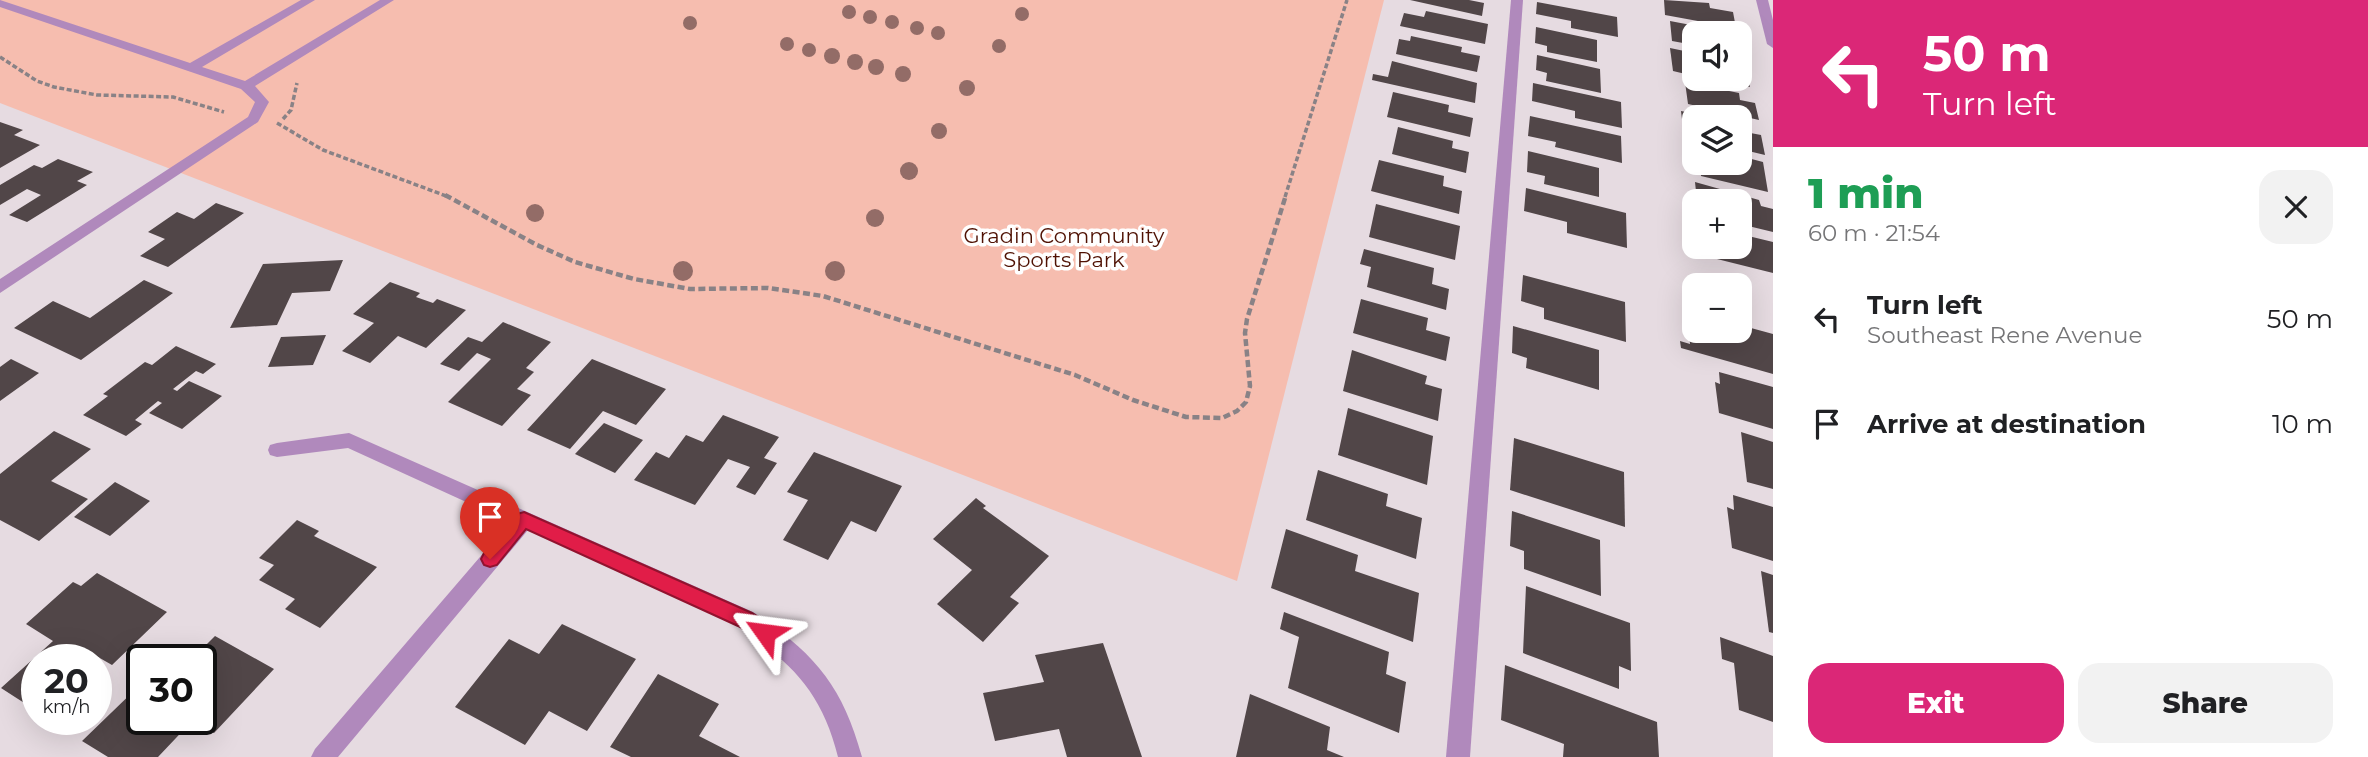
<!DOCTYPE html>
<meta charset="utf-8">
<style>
body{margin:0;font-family:Montserrat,sans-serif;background:#f2f2f2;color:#202124;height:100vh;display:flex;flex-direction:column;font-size:26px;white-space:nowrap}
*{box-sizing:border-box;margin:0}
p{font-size:23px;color:#757577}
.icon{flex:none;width:38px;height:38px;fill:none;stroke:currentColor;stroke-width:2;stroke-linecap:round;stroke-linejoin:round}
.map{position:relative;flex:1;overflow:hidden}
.details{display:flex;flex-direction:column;background:#fff;width:595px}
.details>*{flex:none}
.banner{background:#db2777;color:#fff;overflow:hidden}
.tools{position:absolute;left:1682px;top:21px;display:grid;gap:14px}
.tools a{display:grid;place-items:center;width:70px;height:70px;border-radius:14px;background:#fff;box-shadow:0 7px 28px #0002;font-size:35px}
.speed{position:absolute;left:21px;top:644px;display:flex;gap:14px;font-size:35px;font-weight:700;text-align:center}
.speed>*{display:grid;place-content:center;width:91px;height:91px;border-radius:50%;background:#fff;box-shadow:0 7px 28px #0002;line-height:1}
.speed small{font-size:18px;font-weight:400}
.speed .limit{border:4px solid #111;border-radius:10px;background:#fff;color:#111}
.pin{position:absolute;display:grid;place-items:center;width:60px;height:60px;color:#fff;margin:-72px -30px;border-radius:50% 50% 50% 0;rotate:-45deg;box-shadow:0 0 7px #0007}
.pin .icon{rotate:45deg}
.me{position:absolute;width:77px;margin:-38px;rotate:301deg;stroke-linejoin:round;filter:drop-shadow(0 0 5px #0008)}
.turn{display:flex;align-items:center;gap:24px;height:147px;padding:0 35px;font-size:32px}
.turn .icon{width:91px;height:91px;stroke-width:2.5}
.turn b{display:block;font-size:49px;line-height:60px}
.round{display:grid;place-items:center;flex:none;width:74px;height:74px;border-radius:21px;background:#f2f2f2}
.head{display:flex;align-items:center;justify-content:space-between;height:119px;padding:0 35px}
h1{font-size:42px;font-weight:800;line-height:52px;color:#1e9e55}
.cta{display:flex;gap:14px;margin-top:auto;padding:14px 35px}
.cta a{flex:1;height:80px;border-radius:21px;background:#db2777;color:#fff;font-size:28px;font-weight:800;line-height:80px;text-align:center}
.cta a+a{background:#f2f2f2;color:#202124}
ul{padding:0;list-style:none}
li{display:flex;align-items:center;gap:21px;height:105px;padding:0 35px}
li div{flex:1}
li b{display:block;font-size:26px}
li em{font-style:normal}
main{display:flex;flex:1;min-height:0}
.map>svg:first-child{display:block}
.green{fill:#f6bdaf}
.building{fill:#514648}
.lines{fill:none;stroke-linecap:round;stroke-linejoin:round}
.path-far1{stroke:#898286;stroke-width:3.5;stroke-dasharray:5 2.5;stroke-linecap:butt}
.path{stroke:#898286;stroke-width:4.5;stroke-dasharray:7 3.5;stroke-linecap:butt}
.minor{fill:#b089bc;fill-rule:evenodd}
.tree{fill:#936c67}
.route{fill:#e11d48;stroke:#92132f;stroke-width:2}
.labels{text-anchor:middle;stroke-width:7;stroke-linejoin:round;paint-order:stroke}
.park-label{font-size:21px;fill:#4f1103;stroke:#fff}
</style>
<main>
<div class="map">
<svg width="1773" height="757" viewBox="0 0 1773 757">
<rect width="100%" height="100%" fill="#e6dbe1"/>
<path class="green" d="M0,0H1384L1237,581L0,103Z"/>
<g class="building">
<path d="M1410,0H1469L1484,3L1482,16Z"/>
<path d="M1664,0L1709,3L1710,8L1733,12L1736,28L1665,15Z"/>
<path d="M1537,2L1617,17L1618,37L1571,28V21L1536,14Z"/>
<path d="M1426,11L1488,24L1485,44L1400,26L1404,13L1424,17Z"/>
<path d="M1670,21L1728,32V33H1694V45L1672,41Z"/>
<path d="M1536,27L1597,40V62L1547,52V46L1535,43Z"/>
<path d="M1411,36L1462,47L1461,52L1480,56L1477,72L1396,54L1399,39L1410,41Z"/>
<path d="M1670,48L1694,53V76L1673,71Z"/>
<path d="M1537,55L1600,69L1601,93L1546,81L1547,73L1536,70Z"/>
<path d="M1392,61L1477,83L1475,103L1372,80L1373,74L1388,77Z"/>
<path d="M1740,68L1746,69L1750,87L1715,80L1740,79Z"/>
<path d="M1685,82L1739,93L1740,100L1755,103L1759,120L1688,104Z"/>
<path d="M1533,83L1621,102L1622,128L1575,118V111L1532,101Z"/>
<path d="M1393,92L1449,105L1448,112L1473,118L1470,137L1387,117Z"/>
<path d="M1681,111L1705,116L1694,117V139L1684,136Z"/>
<path d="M1530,116L1621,136L1622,163L1555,147L1556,142L1528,136Z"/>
<path d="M0,122L23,130L14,135L40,145L0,168Z"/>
<path d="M1398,127L1453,141L1452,148L1469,152L1466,173L1392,154Z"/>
<path d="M1740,131L1761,135L1765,155L1740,149Z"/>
<path d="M1528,151L1599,168V197L1544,184L1545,176L1527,172Z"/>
<path d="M1740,156L1763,162L1768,192L1701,176L1700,163H1740Z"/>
<path d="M58,159L93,172L77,181L87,185L27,222L9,215L41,195L27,189L0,205V185L34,165L42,168Z"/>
<path d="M1379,160L1444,176L1443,186L1462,191L1459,214L1371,191Z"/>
<path d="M1695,182L1759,200L1761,206L1773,209V232L1740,224V201H1697Z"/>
<path d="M1526,188L1626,213L1627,248L1567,233V222L1524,211Z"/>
<path d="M216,203L244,213L168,267L140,256L165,239L148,232L177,212L194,219Z"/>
<path d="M1376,204L1460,226L1455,260L1369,237Z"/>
<path d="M1740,234L1773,242V273L1717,259L1715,247H1740Z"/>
<path d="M1364,249L1434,268L1432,284L1449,289L1446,310L1367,287L1371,267L1360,264Z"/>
<path d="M343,260L330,291L292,293L277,325L230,328L263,264Z"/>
<path d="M1523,275L1625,302L1626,342L1544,319V308L1521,301Z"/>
<path d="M144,280L173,293L81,360L14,328L53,301L90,318Z"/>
<path d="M390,282L420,293L416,297L433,303L437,299L466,310L426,348L398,336L370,363L342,351L374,323L353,314Z"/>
<path d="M1361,299L1428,318L1426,330L1450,337L1446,361L1353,333Z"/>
<path d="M1687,312L1694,313V331H1740V325L1773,334V374L1681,348L1680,341L1690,344Z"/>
<path d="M503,322L551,342L526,368L534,372L517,389L531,395L502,426L448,402L491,359L477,353L459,371L440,364L468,337L482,342Z"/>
<path d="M1513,326L1599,350V390L1526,368L1527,358L1512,353Z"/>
<path d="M326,335L313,365L268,367L281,337Z"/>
<path d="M176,346L216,364L203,374L196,371L173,389L177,391L189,381L222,396L182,429L149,413L162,403L158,401L135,420L142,424L126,436L83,415L108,396L103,394L145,362L152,365Z"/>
<path d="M1352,350L1427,376L1425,384L1442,389L1438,421L1343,391Z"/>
<path d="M11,359L39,373L0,401V367Z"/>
<path d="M592,359L666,389L636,425L603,411L570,449L527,430Z"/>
<path d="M1719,372L1773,387V429L1719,413L1715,382L1720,384Z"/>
<path d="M1348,408L1433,436L1427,485L1338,455Z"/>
<path d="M723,415L779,437L764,458L777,463L755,495L736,487L750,467L728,459L695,505L634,480L656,452L669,458L686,435L703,442Z"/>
<path d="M604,423L643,440L615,473L575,454Z"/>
<path d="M54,431L91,449L51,481L88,499L39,541L0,520V474Z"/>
<path d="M1741,432L1773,442V489L1747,482Z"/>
<path d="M1514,438L1624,472L1625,527L1510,490Z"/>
<path d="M814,452L902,486L876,532L851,521L828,560L783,540L808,500L787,492Z"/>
<path d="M1318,470L1388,494L1386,506L1422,518L1416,559L1306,520Z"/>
<path d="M115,482L150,501L110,536L74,517Z"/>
<path d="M1733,495L1773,507V561L1732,548L1727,507L1734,510Z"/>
<path d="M976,498L986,506L983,508L1049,556L1010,597L1019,603L983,642L937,604L972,570L933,539Z"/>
<path d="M1512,511L1600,540L1601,596L1524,569V551L1510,546Z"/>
<path d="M297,520L319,531L314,536L377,567L320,628L285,609L295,599L259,580L274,565L259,558Z"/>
<path d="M1286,529L1358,555L1355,571L1419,593L1413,642L1271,588Z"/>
<path d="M1761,571L1773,575V633L1769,632Z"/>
<path d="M97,573L167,612L112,665L91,653L84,660H37V704L32,708L1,688L53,641L26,624L73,582L81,586Z"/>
<path d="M1526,586L1630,623L1631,671L1619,666V689L1523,653Z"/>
<path d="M1284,612L1389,652L1386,674L1406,682L1399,733L1288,688L1299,637L1280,629Z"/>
<path d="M562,624L636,659L587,731L549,711L525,745L455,707L509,639L539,654Z"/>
<path d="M215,636L274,669L214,733L193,720L158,757H108L82,741L142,683V719H201V660H191Z"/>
<path d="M1720,637L1773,656V722L1739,710L1734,663L1722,659Z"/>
<path d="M1103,643L1142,757H1067L1059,729L995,741L983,693L1044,682L1035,655Z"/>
<path d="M1505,665L1657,722L1659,757H1563L1564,744L1501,720Z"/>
<path d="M658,674L719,704L699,736L740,757H631L610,747Z"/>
<path d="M1250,694L1330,727L1327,750L1344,757H1236Z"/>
</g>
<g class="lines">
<g class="path-far1">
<path d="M0,57L37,81L54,87L97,95L173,97L224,112"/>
<path d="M283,119L291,110L297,83"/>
<path d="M277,123L323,150L449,197"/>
<path d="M1285,197L1347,0"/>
</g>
<path class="path" d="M445,195L537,245L575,262L634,279L690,289L768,288L823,296L1075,375L1133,400L1186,417L1222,418L1237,411L1246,402L1250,386L1245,333L1247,319L1286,195"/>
<g class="minor">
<path d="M0,0L190,63L301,0H315L202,67L245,81L380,0H394L255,86L269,102L258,122L0,293V279L248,117L255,102L241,89L0,7Z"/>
<path d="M1511,0H1523L1470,757H1446Z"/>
<path d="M1756,0H1768L1773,20V48L1767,44Z"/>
<path d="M349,433L753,612C814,653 842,684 862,757H838C822,692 791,662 737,626L528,530L338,757H311L315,749L510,522L348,448L277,457L270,455L268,450L270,445L277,443Z"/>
</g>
</g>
<g class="tree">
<circle cx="849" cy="12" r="7"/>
<circle cx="1022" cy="14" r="7"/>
<circle cx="870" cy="17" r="7"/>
<circle cx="892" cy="22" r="7"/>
<circle cx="690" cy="23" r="7"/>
<circle cx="917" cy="28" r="7"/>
<circle cx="938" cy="33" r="7"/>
<circle cx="787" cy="44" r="7"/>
<circle cx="999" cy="46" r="7"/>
<circle cx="809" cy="50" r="7"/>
<circle cx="832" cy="56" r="8"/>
<circle cx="855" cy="62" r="8"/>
<circle cx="876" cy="67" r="8"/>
<circle cx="903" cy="74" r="8"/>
<circle cx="967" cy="88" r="8"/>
<circle cx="939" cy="131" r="8"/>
<circle cx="909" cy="171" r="9"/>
<circle cx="535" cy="213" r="9"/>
<circle cx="875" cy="218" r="9"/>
<circle cx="683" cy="271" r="10"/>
<circle cx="835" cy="271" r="10"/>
</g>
<path class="route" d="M524,512L752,613L772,626L775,633L772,639L765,642L738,626L526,529L497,565L490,567L484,565L481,559L484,553L517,514Z"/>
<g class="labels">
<g class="park-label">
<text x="1064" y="243">Gradin Community<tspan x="1064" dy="24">Sports Park</tspan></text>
</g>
</g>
</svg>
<div class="tools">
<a><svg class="icon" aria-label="sound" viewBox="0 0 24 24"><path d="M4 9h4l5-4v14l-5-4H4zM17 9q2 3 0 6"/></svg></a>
<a><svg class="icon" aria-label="layers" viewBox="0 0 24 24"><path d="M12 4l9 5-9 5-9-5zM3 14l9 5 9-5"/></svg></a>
<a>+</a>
<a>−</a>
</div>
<div class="speed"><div>20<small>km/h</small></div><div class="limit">30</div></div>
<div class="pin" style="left:490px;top:559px;background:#d93025"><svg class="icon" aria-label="arrive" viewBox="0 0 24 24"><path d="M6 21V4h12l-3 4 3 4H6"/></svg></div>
<svg class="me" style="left:765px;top:633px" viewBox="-20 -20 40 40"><path d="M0-17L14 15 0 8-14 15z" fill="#e11d48" stroke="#fff" stroke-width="4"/></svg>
</div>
<section class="details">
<div class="banner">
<div class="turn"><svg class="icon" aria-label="left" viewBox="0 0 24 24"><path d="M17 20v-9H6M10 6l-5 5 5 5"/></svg><div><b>50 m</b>Turn left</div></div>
</div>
<div class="head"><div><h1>1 min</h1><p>60 m · 21:54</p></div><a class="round"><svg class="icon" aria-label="close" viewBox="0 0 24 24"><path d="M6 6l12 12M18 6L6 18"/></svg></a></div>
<ul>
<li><svg class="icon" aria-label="left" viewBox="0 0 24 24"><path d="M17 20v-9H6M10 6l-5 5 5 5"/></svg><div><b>Turn left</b><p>Southeast Rene Avenue</p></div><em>50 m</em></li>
<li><svg class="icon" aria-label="arrive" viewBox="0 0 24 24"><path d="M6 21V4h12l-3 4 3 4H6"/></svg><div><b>Arrive at destination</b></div><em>10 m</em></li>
</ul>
<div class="cta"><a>Exit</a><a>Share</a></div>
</section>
</main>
